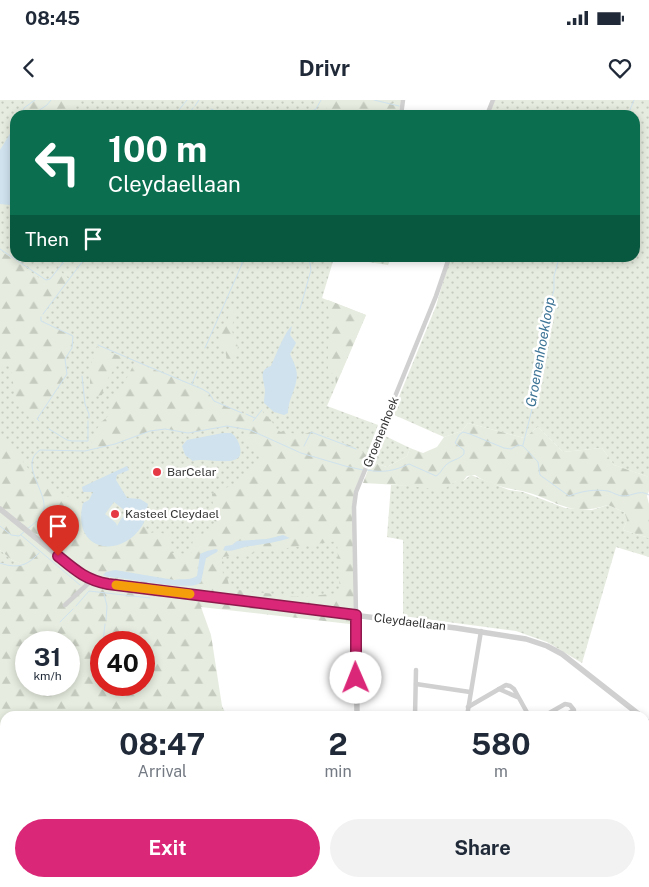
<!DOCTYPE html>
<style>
body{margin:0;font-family:"Public Sans",sans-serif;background:#f2f2f3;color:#1f2937;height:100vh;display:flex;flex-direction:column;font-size:19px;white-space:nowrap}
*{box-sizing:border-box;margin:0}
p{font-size:16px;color:#747a83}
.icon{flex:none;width:28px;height:28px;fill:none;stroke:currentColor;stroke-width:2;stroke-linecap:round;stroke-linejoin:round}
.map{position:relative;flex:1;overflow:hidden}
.panel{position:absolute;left:0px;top:611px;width:650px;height:176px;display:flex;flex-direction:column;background:#fff;border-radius:15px 15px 0 0;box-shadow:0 2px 8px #0003}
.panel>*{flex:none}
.banner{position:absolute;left:10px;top:10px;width:630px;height:152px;border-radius:15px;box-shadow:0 2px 8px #0003;background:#0b6e4f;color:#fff;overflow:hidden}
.speed{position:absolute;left:15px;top:531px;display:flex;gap:10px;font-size:25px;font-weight:700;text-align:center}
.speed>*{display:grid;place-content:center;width:65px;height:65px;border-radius:50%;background:#fff;box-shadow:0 2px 8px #0003;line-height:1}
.speed small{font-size:12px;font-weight:400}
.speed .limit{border:8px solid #d22;background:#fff;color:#111}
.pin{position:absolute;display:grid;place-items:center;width:42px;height:42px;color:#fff;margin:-51px -21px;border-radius:50% 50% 50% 0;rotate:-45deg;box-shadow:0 0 5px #0007}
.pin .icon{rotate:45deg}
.me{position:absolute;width:55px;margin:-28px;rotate:359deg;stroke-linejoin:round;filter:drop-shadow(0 0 4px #0008)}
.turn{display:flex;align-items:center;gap:18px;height:105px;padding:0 15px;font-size:22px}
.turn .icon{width:65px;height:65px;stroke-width:2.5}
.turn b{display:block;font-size:35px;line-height:42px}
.then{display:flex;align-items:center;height:48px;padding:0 15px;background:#0003;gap:10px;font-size:19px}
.eta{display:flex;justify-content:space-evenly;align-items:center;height:85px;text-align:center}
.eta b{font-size:30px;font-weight:700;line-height:35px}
.primary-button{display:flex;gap:10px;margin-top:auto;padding:10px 15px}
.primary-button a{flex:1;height:58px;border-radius:30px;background:#db2777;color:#fff;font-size:20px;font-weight:700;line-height:58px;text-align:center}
.primary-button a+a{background:#f2f2f3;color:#1f2937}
.status{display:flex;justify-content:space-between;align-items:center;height:35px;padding:0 25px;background:#fff;direction:ltr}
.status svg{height:14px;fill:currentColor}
header{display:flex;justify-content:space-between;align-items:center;height:65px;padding:0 15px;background:#fff;font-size:22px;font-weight:700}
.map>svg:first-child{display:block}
.grass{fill:url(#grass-dots)}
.forest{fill:url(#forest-firs);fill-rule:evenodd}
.water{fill:#cfe2ee;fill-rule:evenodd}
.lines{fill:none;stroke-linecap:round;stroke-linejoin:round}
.stream{stroke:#cfe2ee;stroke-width:1}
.minor{stroke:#d0d0d0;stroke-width:4.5}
.tertiary{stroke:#d0d0d0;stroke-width:5.5}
.route-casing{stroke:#8e194d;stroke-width:12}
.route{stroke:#db2777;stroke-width:9}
.slow{stroke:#f59e0b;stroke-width:9}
.poi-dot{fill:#e63946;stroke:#fff;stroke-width:2}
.labels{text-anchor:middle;stroke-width:5;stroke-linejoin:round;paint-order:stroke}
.street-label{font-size:12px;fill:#333;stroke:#fff}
.poi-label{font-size:12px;fill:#333;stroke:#fff;text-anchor:start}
.water-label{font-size:14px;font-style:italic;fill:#3f7597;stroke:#fff}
</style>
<div class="status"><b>08:45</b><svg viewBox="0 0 49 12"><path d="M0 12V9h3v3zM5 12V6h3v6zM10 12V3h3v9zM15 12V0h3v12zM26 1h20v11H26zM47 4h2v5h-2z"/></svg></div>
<header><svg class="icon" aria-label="back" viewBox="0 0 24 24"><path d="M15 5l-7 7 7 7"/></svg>Drivr<svg class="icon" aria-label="heart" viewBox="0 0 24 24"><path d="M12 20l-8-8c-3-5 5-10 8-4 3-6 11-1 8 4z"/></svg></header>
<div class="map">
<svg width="649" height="787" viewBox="0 0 649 787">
<defs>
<pattern id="grass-dots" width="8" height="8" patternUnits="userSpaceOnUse" patternTransform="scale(1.25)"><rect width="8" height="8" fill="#e6ecdf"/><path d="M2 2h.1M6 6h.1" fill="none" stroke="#c6cbc0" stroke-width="1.8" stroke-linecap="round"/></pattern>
<pattern id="forest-firs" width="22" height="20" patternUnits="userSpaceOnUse" patternTransform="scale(1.25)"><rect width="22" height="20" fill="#e6ecdf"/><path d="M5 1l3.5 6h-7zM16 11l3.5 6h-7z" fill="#c6cbc0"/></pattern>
</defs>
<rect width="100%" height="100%" fill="#fff"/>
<g class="grass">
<path d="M0,0H401L398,15H15V158H334L322,198L366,215L327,306L378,325L350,399L353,504L104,479L0,343Z"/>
<path d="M495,0H649V377L614,365L602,348L563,352L538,327L524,338L468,323L462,331L444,337L392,314L436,206L450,158H635V15H489Z"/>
<path d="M343,158H391L388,165Z"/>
<path d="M383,335L410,348L407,356L387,367L371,362Z"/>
<path d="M471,375L509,390L523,392L565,408L592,410L608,405L624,412L627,420L623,430L649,438V457L616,447L582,563L547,542L516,531L403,516V440L387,437L391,385L448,386L456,381H463Z"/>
<path d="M0,450L12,460L25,465L14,466L0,463Z"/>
</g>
<g class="forest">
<path d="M35,0H77L64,15H22L24,8Z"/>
<path d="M321,0H379L400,5L398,15H332L325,6H319Z"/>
<path d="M0,150L45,182L59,170L69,179L40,218L48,225L73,236L72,248L65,259L67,274L37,319L17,304L9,260L0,268Z"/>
<path d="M328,200L366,215L336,284L335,276L328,270V243L332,235C329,229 331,225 330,218C329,211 327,207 328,200Z"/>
<path d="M232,206L234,213L232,231L238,247L235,257L231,263L227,260L225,249L222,247L218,235L219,232L225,227Z"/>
<path d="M97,247L122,257L105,283L102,295L90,297V267Z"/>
<path d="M135,262L202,289L209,293L214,301L255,318L262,310L264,314L271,320L277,330L281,332L285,330L299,336L313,331L357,348L368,356L355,391V505L350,524L201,507L211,535L222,606L227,616H5V771H0V463L14,466L24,465L12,460L0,450V334L13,348L36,379L46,381L59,393L83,403L81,413L82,427L116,445C128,440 135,435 143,425L151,433L158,431L170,437L172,453L191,454L193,438L215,427L212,394L237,383L259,362V351C248,346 245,340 244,328L227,326L188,333L165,329L150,331L115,344L90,350C91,340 94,333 100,324C101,321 106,319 108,316C109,307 109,297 119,293ZM279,436L287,439L232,450L237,441L267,439ZM337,441L340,493L301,497L230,489L226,473L223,474L222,462L223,457ZM216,449L215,452L206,458L201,482L195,486L117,478L113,477L110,471L115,470L174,480C183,478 189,481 197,476C199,459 197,453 216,449ZM26,542H69V585H26ZM101,542H144V585H101Z"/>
<path d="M468,323L524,338L538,327L563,352L602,348L614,365L649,377V391L647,396L649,404V438L623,430L627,420L624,412L608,405C567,418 557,399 522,391C505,388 490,385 475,375L467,376L463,381H456L443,390L400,385L363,383L371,362L387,367L407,356L410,348L423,353L437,347L444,337L462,331Z"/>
<path d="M76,783H156L158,787H76Z"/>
</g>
<g class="water">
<path d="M15,30V97L10,105L0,104V50L11,32Z"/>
<path d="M292,226L290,235L296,243L290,254C294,263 299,272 296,282C294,293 288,301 288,313L284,315L274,312L264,303C264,298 265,294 265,290C264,279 258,270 271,266C275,257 285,231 292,226Z"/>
<path d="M223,333C225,333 228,333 231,333C237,336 244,351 239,357C231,366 205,357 193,361L185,355L182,346L187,340Z"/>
<path d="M127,366L129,370L117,375L116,380L127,398L140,399L148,404C146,411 146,420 142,426C120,460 71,451 83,403L89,400L93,392H83L82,387ZM114,402L124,410L126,408L129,411L121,419L117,426L116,423L105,414Z"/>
<path d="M283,435L290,438C277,442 264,444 250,446C241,447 231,453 223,450L225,446L232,445L237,441L267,439Z"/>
<path d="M216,449L218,450L217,452L206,458L201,482C192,493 125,477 108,477L103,475L106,472L115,470L174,480C182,478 189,481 197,476L200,454L207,451Z"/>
</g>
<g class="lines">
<g class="stream">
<path d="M374,0L399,6"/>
<path d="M195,6L199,0"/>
<path d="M211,9L222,14"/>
<path d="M22,15L24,8L35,0"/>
<path d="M32,15L47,5L51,0"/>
<path d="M168,15L178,11L187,0"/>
<path d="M188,15L193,8"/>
<path d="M305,15L316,9L321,0"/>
<path d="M628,15L634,0"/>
<path d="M0,149L46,180L50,179L67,158"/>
<path d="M300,209L311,170L309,158"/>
<path d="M43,214L85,158"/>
<path d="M98,245L126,257"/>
<path d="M205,248L242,164V160"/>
<path d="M128,258L202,289L209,293L214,301L242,313"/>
<path d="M82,276L85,304L89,314V318"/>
<path d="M192,284L197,271"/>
<path d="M246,314L255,318"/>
<path d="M39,321L37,319L67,274L65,259L72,248L73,236L41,221V217"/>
<path d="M253,321L262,310"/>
<path d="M49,329L67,340L72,341H88V321"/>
<path d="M523,345L533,305L539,263L546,237L542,230L554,190V176L559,158"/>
<path d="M304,346L311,332L356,349"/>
<path d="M367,370C383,373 394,371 409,364L436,376C441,373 441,370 445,366C450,360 459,360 464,354V350L455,343L459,335L463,332L470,334L504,348L511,349L518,345L523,346L538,362L540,375L569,396C582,391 594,389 608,391C612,392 618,396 623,396C633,396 640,389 649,395"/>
<path d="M0,426L11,435L19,436L24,432"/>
<path d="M27,429C34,424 43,417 44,408C46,390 19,364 40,350L85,351L115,344L150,331L165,329L188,333L227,326L250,330L301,353L345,366L363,370"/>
<path d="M21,435L80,485"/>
<path d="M0,463C18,469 27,466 39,453"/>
<path d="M104,494L107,506L106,520"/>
<path d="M76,506L89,491L150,498"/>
<path d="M60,522L73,509"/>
<path d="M103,542L105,524"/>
<path d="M101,568V565"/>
</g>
<g class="minor">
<path d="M401,15L403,0"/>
<path d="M487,15L493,0"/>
<path d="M65,505L92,480"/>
<path d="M356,515L354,407L356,392L436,196L449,158"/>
<path d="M416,584L470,592"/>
<path d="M499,589L517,597"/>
<path d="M468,607L506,585L510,586L514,589L529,616"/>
<path d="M415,616L416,570"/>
<path d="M467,616L481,531"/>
<path d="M544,616L565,604L570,605L574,610L564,616"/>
<path d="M645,697L649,702"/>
<path d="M645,712L649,710"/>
<path d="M645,765L649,762"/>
<path d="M578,782L580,787"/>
<path d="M536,785L539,782"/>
<path d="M347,787L349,782"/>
</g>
<g class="tertiary">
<path d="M0,409L78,472L92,480L108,484L456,528L526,539L547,546L562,554L641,616"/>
<path d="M356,515L357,616"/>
<path d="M645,620L649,623"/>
<path d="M407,782L410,787"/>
</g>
</g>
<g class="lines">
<defs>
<path id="route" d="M58,456C75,470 86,480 108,484L356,515V578"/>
</defs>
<use href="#route" class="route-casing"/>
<use href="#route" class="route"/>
<path class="slow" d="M116,485L190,494"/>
</g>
<g class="poi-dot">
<circle cx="157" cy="372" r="5"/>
<circle cx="115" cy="414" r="5"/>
</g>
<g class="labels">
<g class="street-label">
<text transform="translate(381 332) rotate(-68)" y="4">Groenenhoek</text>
<text transform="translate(410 522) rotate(7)" y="4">Cleydaellaan</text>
</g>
<g class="poi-label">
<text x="167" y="376">BarCelar</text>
<text x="125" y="418">Kasteel Cleydael</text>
</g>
<g class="water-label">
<text transform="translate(540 252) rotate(-80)" y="5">Groenenhoekloop</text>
</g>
</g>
</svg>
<div class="speed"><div>31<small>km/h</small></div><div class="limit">40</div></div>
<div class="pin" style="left:58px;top:456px;background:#d93025"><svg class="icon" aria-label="arrive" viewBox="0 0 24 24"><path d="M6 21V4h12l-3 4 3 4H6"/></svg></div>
<svg class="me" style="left:356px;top:578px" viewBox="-20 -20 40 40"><circle r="19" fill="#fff"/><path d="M0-13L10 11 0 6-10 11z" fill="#db2777"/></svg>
<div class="banner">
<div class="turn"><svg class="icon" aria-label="left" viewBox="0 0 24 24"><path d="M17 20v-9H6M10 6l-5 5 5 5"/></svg><div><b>100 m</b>Cleydaellaan</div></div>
<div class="then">Then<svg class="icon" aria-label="arrive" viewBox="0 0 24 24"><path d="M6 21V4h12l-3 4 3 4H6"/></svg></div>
</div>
<section class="panel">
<div class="eta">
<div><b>08:47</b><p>Arrival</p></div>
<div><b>2</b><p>min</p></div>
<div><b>580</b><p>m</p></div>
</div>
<div class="primary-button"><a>Exit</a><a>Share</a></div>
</section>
</div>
